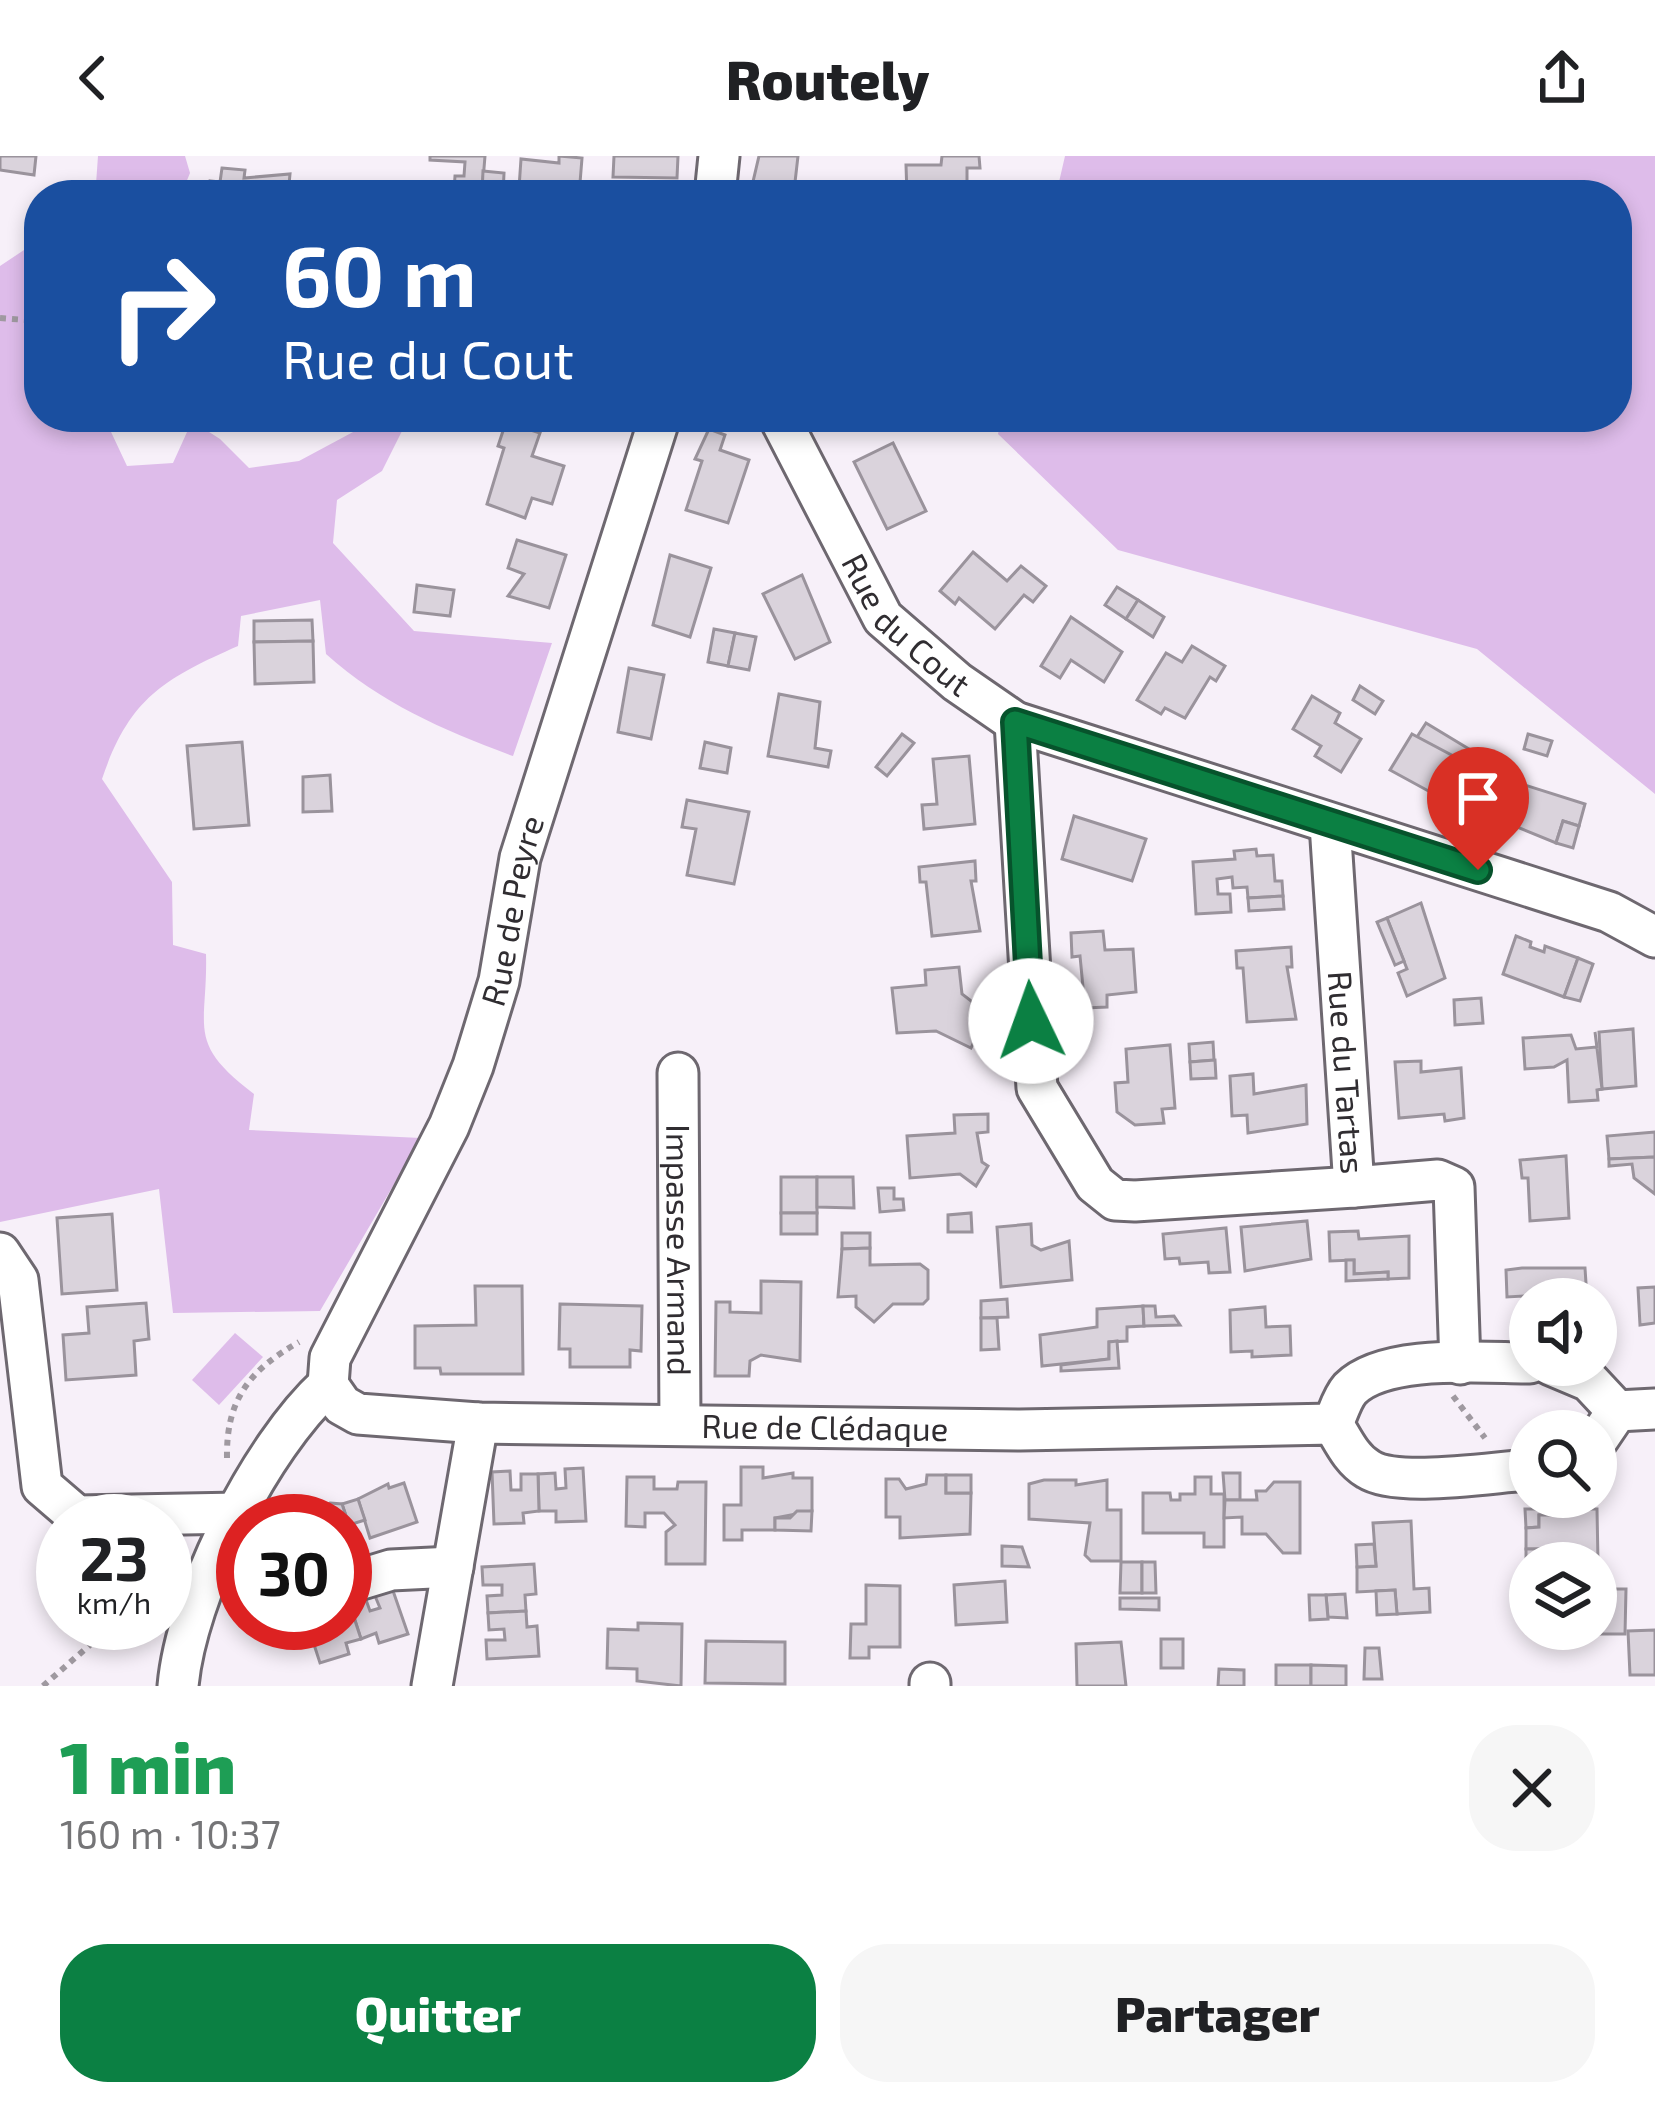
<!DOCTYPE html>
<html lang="fr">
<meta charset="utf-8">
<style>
body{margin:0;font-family:"Exo 2",sans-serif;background:#f6f6f6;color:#202124;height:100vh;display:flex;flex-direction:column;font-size:45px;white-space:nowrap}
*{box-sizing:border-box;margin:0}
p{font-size:39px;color:#757577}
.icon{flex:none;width:66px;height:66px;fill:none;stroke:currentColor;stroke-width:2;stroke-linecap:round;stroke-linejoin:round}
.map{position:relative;height:1530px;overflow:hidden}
.sheet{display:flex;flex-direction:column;background:#fff;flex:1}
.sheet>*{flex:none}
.top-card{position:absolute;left:24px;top:24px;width:1608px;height:252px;border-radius:48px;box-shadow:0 6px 18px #0003;background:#1a4fa0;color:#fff;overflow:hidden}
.tools{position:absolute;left:1509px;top:1122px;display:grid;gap:24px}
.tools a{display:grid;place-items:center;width:108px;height:108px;border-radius:50%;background:#fff;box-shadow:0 6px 18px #0003;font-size:60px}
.speed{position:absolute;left:36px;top:1338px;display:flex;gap:24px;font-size:60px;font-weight:700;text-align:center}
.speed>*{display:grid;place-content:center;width:156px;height:156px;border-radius:50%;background:#fff;box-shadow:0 6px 18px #0003;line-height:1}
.speed small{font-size:30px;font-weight:400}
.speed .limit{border:18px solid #d22;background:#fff;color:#111}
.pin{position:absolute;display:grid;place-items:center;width:102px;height:102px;color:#fff;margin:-123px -51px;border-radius:50% 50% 50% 0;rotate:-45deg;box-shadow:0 0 12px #0007}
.pin .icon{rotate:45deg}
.me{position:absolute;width:132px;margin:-66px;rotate:357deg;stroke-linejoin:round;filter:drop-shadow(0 0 9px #0008)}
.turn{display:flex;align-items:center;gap:42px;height:252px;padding:0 60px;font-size:54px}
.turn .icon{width:156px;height:156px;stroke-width:2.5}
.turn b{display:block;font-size:84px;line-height:102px}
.round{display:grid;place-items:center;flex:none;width:126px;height:126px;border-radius:48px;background:#f6f6f6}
.head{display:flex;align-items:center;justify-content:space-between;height:204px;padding:0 60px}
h1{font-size:72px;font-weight:800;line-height:90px;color:#1e9e55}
.button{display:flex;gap:24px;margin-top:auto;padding:24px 60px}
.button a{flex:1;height:138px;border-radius:48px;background:#0b8043;color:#fff;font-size:48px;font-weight:800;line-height:138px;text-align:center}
.button a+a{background:#f6f6f6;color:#202124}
header{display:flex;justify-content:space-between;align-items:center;height:156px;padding:0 60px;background:#fff;font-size:54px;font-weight:800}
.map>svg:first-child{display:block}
.green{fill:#debcea}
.building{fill:#dad3dc;stroke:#9a939c;stroke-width:3}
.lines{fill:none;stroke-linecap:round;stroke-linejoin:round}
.minor-casing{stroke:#6e6870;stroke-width:45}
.path{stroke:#9f99a0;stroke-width:6;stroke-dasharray:6 6;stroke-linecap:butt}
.minor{stroke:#fff;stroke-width:39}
.route-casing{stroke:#07532c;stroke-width:30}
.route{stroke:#0b8043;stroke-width:21}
.labels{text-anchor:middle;stroke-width:12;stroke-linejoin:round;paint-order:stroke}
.street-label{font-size:33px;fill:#302d31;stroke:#f7f0f9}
</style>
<header><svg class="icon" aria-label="back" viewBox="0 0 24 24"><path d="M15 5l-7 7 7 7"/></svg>Routely<svg class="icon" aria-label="share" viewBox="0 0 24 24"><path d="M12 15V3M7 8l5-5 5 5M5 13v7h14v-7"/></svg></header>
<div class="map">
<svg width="1655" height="1530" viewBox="0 0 1655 1530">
<rect width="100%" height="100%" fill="#f7f0f9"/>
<g class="green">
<path d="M98,0H185L190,17L181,39H85L96,28Z"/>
<path d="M1065,0H1655V638L1477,493L1118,394L998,278L1002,261H1617V39H1056Z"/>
<path d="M39,84V261H104L127,310L173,307L192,265L220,283L249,312L299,305L368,268L404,271L382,315L337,344L333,387L414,475L552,487L513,600C443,574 382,548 326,498L320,444L241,460L238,490C163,523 129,543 102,623L172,726L173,789L206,798C208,872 185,886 254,938L249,974L421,982L320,1155L173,1157L159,1033L0,1066V110Z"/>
<path d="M235,1177L263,1201L219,1249L192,1224Z"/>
</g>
<g class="building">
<path d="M0,0H36L34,19L0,14Z"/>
<path d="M430,0H485L482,37L454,35L455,20H464L465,6L430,4Z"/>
<path d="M559,0L582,2L579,39H540V33L519,32L521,3L559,7Z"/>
<path d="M614,0H678L677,22L613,21Z"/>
<path d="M759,0H798L794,35L752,30Z"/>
<path d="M942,0H979L980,12H967V39H907L906,9H941Z"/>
<path d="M222,12L245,14L244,22L290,18L288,39H208L210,25L220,26Z"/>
<path d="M483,15L504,17L503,39L482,37Z"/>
<path d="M506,266L540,277L532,300L564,310L552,348L532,342L525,362L487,348L504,292L498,290Z"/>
<path d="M709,273L725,279L720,294L749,304L728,367L686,354L702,305L695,303Z"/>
<path d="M893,287L926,355L887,373L854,306Z"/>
<path d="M517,384L566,399L549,452L508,440L524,418L508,412Z"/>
<path d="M973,396L1007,425L1021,410L1046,430L1033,446L1024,439L995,473L959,442L955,448L940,435Z"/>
<path d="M670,399L711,412L690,481L653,469Z"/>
<path d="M802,419L830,486L795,503L763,438Z"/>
<path d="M417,429L454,434L450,460L414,456Z"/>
<path d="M1117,431L1138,444L1126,463L1105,449Z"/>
<path d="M1138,444L1164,461L1153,481L1126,463Z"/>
<path d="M1071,461L1122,496L1104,526L1071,504L1060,522L1041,510Z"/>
<path d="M312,464L313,485L254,486V465Z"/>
<path d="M714,473L735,477L728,510L708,506Z"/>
<path d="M735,477L756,481L749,514L728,510Z"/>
<path d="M313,485L314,526L255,528L254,486Z"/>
<path d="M1192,490L1225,510L1216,525L1210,521L1185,562L1165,552L1161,558L1137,544L1166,497L1182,506Z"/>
<path d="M629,512L664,519L651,583L618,576Z"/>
<path d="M1360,530L1383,545L1375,558L1353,544Z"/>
<path d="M779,538L820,546L815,592L831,595L828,611L768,600Z"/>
<path d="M1312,540L1340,557L1335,567L1361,583L1341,616L1315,600L1321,590L1293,573Z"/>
<path d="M1426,567L1469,593L1461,607L1417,581Z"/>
<path d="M902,578L914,587L887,620L876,611Z"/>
<path d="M1412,578L1476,612L1450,655L1431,644L1434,638L1390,614Z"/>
<path d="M1528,578L1552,585L1547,600L1524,593Z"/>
<path d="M242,586L249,669L194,673L187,590Z"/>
<path d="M705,586L731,592L727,617L700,612Z"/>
<path d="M969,600L975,668L924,673L922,649L937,648L933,603Z"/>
<path d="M330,619L332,655L303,656V621Z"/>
<path d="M1512,625L1585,648L1579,670L1563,665L1556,687L1500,664L1503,651L1497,650Z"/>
<path d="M687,644L749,656L734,728L687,719L696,673L682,671Z"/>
<path d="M1074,660L1146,683L1132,725L1062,703Z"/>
<path d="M1563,665L1579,670L1573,692L1556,687Z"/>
<path d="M1256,693L1257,700L1273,699L1275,725H1282L1283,740L1248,742L1247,731L1233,732L1232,721L1217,723L1218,738H1230L1231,756L1196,758L1193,706L1235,703L1234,695Z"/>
<path d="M975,705L976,725H971L980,775L932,780L926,726H920L919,711Z"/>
<path d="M1283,740L1284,753L1249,755L1248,742Z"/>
<path d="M1421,747L1445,822L1407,840L1398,817L1407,813L1387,762Z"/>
<path d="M1387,762L1404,805L1395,809L1377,766Z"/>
<path d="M1103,775L1105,794L1133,793L1136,836L1107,839V851L1085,852L1080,800L1072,801L1071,777Z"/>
<path d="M1516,780L1531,786L1530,791L1544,796L1545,790L1578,802L1564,841L1503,818Z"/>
<path d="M1291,791L1292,811H1287L1296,863L1247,866L1243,812H1237L1236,795Z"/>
<path d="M1578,802L1593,808L1580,845L1564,841Z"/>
<path d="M959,811L962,838L988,858L971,892L936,875L897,877L892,832L926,829L925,814Z"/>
<path d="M1481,842L1483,867L1455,869L1454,844Z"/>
<path d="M1633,873L1636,930L1602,933L1599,876Z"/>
<path d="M1595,876L1602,933L1597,934L1598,944L1569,946L1567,904L1554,911L1525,913L1523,882L1571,879L1576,893L1597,891Z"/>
<path d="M1213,886L1214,904L1190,906L1189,888Z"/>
<path d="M1170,889L1175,952L1162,953L1164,967L1135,969L1117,956L1115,927L1128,926L1126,893Z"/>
<path d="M1215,904L1216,922L1191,923L1190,906Z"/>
<path d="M1421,905V916L1461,912L1464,962L1445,965L1444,958L1399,962L1395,906Z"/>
<path d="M1253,918L1254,938L1306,929L1307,968L1248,977L1247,959L1232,960L1230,920Z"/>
<path d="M988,958V976L977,977L982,1006L988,1010L976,1030L960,1018L910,1022L907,980L955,977L954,959Z"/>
<path d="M1655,976V1001L1609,1003L1607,980Z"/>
<path d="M1566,1000L1569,1062L1530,1065L1528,1022H1522L1520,1004Z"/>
<path d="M1655,1001V1038L1634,1022L1632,1008L1609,1010V1003Z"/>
<rect x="781" y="1021" width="36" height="36"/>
<path d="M817,1021H853L854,1052L817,1051Z"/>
<path d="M878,1032H894V1043H903L904,1054L880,1056Z"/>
<rect x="781" y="1057" width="36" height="21"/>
<path d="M971,1057L972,1076H948V1059Z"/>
<path d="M112,1058L117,1134L62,1138L57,1062Z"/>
<path d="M1307,1065L1311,1103L1245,1115L1241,1071Z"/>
<path d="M1031,1068L1032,1089L1041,1094L1069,1085L1072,1124L1001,1131L997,1071Z"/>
<path d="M1226,1072L1230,1116L1209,1117L1208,1106L1180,1108L1179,1102L1165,1103L1163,1078Z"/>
<path d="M1358,1075L1359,1083L1409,1080V1122L1388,1123V1116L1354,1118V1104L1330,1105L1329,1076Z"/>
<path d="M842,1077H870V1092L842,1093Z"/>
<path d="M870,1092V1109L920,1108L928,1114V1143L923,1148H893L874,1166L856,1151V1140L838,1141L842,1093Z"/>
<path d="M1346,1104H1354V1118L1388,1116V1123L1346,1125Z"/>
<path d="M1522,1112H1585L1587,1143H1530L1523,1148V1140L1507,1141L1506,1114Z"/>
<path d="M761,1125L801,1126L800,1205L761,1199L750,1205L749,1220H715L716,1146H730V1156L761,1157Z"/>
<path d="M475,1130H522L523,1218H441L440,1212H415V1170L476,1169Z"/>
<path d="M1655,1131V1167L1640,1169L1638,1132Z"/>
<path d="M1007,1143L1008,1161L981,1162V1145Z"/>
<path d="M146,1147L149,1183L134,1185L136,1219L66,1224L63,1179L89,1177L87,1151Z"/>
<path d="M560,1148L642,1150L641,1195L630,1194V1211H570V1193H559Z"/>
<path d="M1143,1150L1144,1170L1127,1171V1185L1109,1186V1203L1042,1210L1040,1179L1097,1171V1153Z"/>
<path d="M1143,1150H1155L1156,1161L1174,1160L1180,1169L1144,1170Z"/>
<path d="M1265,1151L1266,1171L1290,1170L1291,1199L1252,1201V1195L1231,1196L1230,1154Z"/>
<path d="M981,1162H997L999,1193L981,1194Z"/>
<path d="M1109,1186L1117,1185L1119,1212L1061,1215V1209L1109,1203Z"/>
<path d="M741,1311H763V1322L793,1317V1322H812V1355L775,1362V1374H742V1384H724V1349H741Z"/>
<path d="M583,1312L586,1365L556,1366V1355H539L538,1318L555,1317L556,1333L566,1332L565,1313Z"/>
<path d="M510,1315L511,1334H521V1318H538L539,1355L523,1357L524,1367L494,1368L492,1316Z"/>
<path d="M1223,1317H1240V1344H1225Z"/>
<path d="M927,1319H946V1337H971L970,1378L900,1382V1361H886V1323H899L906,1333L926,1328Z"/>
<rect x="946" y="1319" width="25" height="18"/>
<path d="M627,1321H654V1333H677L678,1326H706L705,1408H666V1376L675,1369L664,1357H645V1371L626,1370Z"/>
<path d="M1195,1321H1211V1338H1224V1391H1204V1377H1143V1337H1170L1171,1344H1180V1338H1195Z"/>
<path d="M1044,1324H1076V1329L1107,1324V1354H1121V1405H1091L1085,1399L1090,1367L1029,1363V1328Z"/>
<path d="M1274,1326H1300V1397H1283L1266,1378H1242V1361L1224,1362L1225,1344H1257L1256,1335H1266Z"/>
<path d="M404,1327L417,1366L370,1382L358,1343L388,1328L389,1332Z"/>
<path d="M358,1343L365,1364L349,1369L342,1348Z"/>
<path d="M330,1347L342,1348L355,1387L345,1390V1365H297Z"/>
<path d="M1525,1353H1561V1359H1539V1371L1526,1372Z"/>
<path d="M1561,1353H1597L1598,1406H1562V1393H1526V1372L1539,1371V1359H1561Z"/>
<path d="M797,1355H812L811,1375L775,1374V1362H790Z"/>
<path d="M1411,1365L1414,1433L1429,1432L1430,1456L1397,1458L1395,1434L1357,1436V1411L1376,1410L1373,1367Z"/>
<path d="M1374,1388L1376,1410L1357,1411L1356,1389Z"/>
<path d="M1002,1390L1022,1391L1029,1411L1002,1410Z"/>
<rect x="1526" y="1393" width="36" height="13"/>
<path d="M1121,1406H1142V1437H1120Z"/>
<path d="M1142,1406H1155L1156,1437H1142Z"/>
<path d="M534,1408L536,1438L525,1439L526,1455L488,1457L487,1440L502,1439V1429H483L482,1411Z"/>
<path d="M1005,1425L1007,1466L956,1469L954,1429Z"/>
<path d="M391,1429L408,1478L379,1487L376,1477L361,1483L349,1446L365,1441L370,1455L380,1452L373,1435Z"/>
<path d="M866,1429L900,1430V1491H869V1502H850L851,1468H866Z"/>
<path d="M1597,1433H1626L1625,1478H1597Z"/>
<path d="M1395,1434L1397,1458L1377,1459L1376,1435Z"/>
<path d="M1345,1438L1347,1462L1328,1461L1326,1439Z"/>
<path d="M1309,1439H1326L1328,1463L1310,1464Z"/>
<path d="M1120,1442H1159V1454L1120,1453Z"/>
<path d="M349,1446L361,1483L346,1487L349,1498L320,1507L307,1467H345Z"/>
<path d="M526,1455L527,1471L537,1470L539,1500L487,1503L486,1484H505L504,1473L489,1474L488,1457Z"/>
<path d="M638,1467L682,1468L681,1530L637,1525V1513L607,1512L608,1473L638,1474Z"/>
<path d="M1655,1474V1519H1630L1628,1475Z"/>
<rect x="1161" y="1483" width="22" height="29"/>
<path d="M706,1485L785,1486V1528L705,1527Z"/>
<path d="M1121,1486L1126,1530H1077L1076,1488Z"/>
<path d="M1365,1492H1379L1382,1523H1364Z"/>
<rect x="1276" y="1509" width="35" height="21"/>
<path d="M1311,1509L1346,1510V1530H1311Z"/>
<path d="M1219,1513L1244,1514V1530H1218Z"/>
</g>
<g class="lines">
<defs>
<g id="minor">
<path d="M715,39L719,0"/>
<path id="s1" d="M779,261L883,462L957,526L1015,566L1609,756L1655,781"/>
<path d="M1015,566L1037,932L1095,1028L1115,1044L1135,1045L1354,1031"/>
<path id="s2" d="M1330,668L1354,1031L1438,1024L1454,1031L1460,1208"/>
<path id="s3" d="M678,917L680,1269"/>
<path d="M0,1097L18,1124L42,1330L77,1360L239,1357"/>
<path d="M1551,1209L1589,1225L1617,1255"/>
<path id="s4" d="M328,1229L342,1249L358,1258L478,1267L1020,1274L1333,1268C1343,1284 1351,1303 1368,1313C1397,1332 1493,1316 1530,1314"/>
<path id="s5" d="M328,1229L330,1202L449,970L473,910L499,825L520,702L660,261"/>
<path d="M1333,1268C1338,1257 1342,1242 1350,1233C1385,1198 1482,1207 1530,1207"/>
<path d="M1596,1286L1617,1255L1655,1253"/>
<path d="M345,1428L391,1414L453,1411"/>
<path d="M930,1527V1530"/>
<path d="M178,1530C186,1439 260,1291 328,1229"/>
<path d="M432,1530L478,1267"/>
</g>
</defs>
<use href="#minor" class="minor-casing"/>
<g class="path">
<path d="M0,162L39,165"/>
<path d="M1453,1240L1485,1282"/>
<path d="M227,1302C226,1243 250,1214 299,1186"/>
<path d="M43,1530L115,1467"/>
</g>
<use href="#minor" class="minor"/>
</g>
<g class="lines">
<defs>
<path id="route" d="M1031,865L1015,566L1478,714"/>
</defs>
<use href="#route" class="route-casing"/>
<use href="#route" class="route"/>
</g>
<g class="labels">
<g class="street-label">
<text dy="12" stroke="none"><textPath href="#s1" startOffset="246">Rue du Cout</textPath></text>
<text dy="12" stroke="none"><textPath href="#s5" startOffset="513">Rue de Peyre</textPath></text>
<text dy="12" stroke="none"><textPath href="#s2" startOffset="249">Rue du Tartas</textPath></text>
<text dy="12" stroke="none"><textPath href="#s3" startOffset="177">Impasse Armand</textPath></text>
<text dy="12" stroke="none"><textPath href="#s4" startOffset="510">Rue de Clédaque</textPath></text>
</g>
</g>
</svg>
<div class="tools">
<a><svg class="icon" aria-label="sound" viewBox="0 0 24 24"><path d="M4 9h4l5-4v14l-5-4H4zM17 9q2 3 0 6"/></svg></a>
<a><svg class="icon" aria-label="search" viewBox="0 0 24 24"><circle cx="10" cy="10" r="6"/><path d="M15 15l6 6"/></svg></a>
<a><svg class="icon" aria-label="layers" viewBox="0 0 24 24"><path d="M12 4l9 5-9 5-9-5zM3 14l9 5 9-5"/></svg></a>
</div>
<div class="speed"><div>23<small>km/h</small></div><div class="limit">30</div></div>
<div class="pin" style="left:1478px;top:714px;background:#d93025"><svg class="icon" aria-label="arrive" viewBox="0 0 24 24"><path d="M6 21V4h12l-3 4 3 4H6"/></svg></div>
<svg class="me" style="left:1031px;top:865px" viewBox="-20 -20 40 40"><circle r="19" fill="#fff"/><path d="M0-13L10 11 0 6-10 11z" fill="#0b8043"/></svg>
<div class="top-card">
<div class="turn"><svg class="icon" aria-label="right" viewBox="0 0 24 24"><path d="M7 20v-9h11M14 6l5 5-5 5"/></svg><div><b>60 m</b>Rue du Cout</div></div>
</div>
</div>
<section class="sheet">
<div class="head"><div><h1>1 min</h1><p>160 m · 10:37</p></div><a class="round"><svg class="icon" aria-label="close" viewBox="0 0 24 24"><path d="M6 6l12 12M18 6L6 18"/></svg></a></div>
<div class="button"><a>Quitter</a><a>Partager</a></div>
</section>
